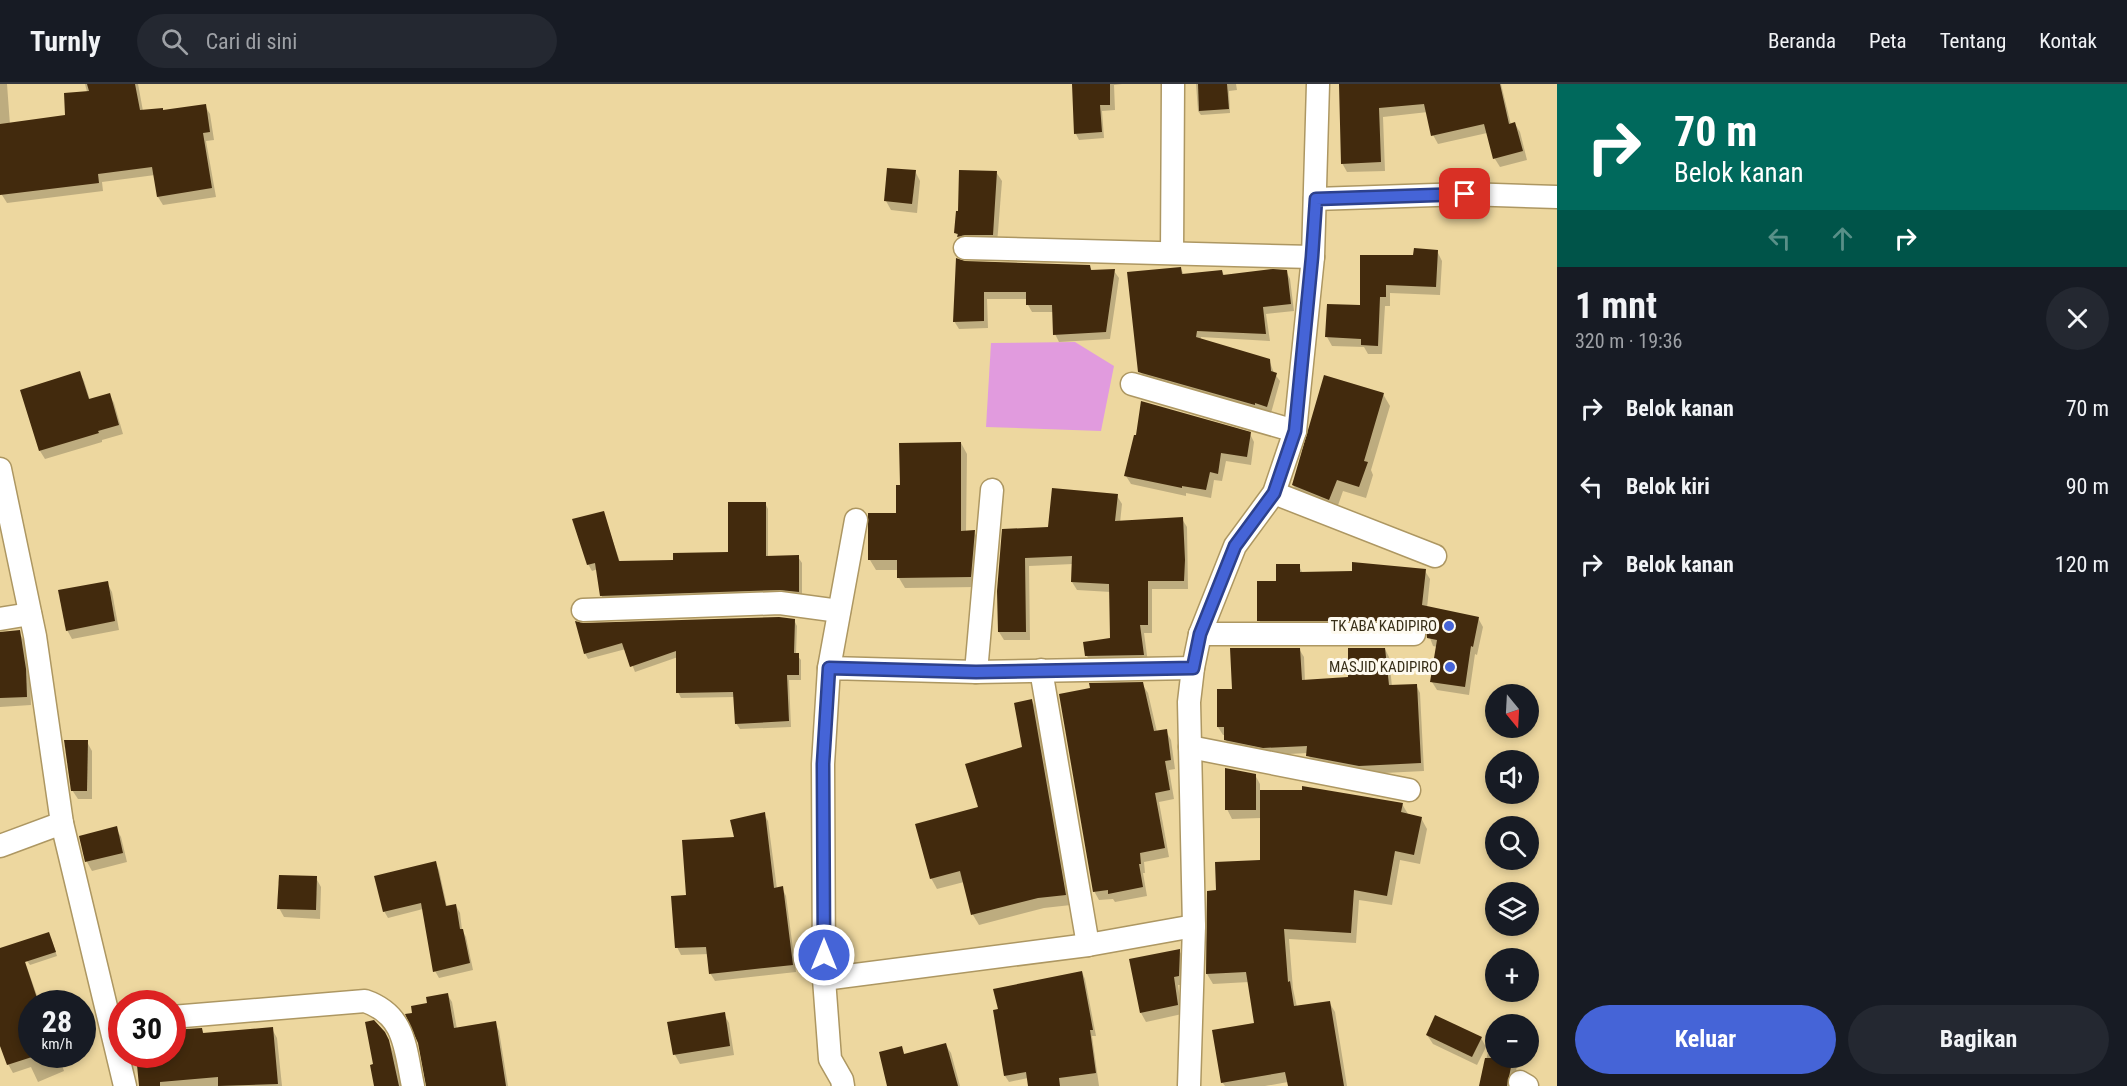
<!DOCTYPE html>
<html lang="id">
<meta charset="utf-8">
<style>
body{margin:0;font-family:"Roboto Condensed",sans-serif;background:#242831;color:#f1f3f6;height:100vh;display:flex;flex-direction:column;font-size:22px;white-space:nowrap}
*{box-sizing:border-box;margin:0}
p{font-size:20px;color:#9ea1a6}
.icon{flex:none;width:33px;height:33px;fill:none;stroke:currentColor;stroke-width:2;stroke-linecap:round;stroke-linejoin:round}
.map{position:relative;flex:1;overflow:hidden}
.side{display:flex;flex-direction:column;background:#171b24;width:570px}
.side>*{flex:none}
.top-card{background:#00695c;color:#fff;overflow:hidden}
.needle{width:39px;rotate:162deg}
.buttons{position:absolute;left:1485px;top:600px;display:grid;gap:12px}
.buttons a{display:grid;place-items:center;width:54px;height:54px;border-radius:50%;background:#171b24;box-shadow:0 3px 9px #0003;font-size:30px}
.speed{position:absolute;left:18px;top:906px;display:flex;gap:12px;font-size:30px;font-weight:700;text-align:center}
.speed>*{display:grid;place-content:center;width:78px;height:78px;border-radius:50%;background:#171b24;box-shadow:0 3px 9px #0003;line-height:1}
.speed small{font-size:15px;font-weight:400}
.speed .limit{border:9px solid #d22;background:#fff;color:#111}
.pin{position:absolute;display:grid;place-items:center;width:51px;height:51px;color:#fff;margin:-26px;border-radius:12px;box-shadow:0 3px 9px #0006}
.me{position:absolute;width:66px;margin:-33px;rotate:0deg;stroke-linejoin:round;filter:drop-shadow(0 0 4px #0008)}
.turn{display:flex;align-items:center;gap:21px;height:126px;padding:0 18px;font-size:27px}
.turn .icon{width:78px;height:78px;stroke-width:2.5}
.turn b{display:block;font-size:42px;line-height:51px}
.lanes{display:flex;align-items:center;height:57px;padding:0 18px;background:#0003;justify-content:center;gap:30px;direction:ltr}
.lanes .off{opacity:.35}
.round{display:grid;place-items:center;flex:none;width:63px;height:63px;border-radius:32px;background:#242831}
.summary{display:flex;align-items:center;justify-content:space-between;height:102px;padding:0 18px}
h1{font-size:36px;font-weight:700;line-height:45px}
.button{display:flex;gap:12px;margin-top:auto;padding:12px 18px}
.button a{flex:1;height:69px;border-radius:36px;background:#4564d7;color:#fff;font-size:24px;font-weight:700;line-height:69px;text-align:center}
.button a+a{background:#242831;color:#f1f3f6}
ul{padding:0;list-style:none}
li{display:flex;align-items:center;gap:18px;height:78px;padding:0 18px}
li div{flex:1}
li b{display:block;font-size:22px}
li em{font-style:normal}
header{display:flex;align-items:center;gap:36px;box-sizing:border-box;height:84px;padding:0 30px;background:#171b24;border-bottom:2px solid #363941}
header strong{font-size:28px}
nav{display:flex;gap:33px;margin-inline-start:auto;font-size:21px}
.search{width:420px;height:54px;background:#242831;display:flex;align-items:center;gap:15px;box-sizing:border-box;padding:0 21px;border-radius:33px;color:#9ea1a6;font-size:22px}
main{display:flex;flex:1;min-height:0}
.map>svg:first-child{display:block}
.green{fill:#e19bde}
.shadow{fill:#0003}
.building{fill:#422a0d}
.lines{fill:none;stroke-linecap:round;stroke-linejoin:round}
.street-casing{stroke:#ad9762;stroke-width:25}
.street{stroke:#fff;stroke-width:22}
.route-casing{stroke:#2d418c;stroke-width:15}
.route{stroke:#4564d7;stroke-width:10}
.poi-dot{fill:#4564d7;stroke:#fefaef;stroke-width:2}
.labels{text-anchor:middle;stroke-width:6;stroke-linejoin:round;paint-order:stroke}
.poi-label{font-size:15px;fill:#382f19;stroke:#fefaef;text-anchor:end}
</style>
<header>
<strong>Turnly</strong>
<div class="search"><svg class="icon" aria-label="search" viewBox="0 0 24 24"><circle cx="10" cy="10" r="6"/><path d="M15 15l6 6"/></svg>Cari di sini</div>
<nav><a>Beranda</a><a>Peta</a><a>Tentang</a><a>Kontak</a></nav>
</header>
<main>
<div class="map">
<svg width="1557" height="1002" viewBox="0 0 1557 1002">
<rect width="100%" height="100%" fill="#edd79f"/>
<path class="green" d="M1075,258L1114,282L1101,347L986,343L991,259Z"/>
<g class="shadow">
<path d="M0,0H7L10,41L66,33L87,8L85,0H138L143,27H163L205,22L210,30L214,56L206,57L216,113L163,121L158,113L155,91L102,98L103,107L7,119L2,111L0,94Z"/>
<path d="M1074,0H1122L1114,1L1115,26L1102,27L1104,54L1079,56L1076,50Z"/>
<path d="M1196,0H1236L1237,6L1229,7L1230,29L1201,31L1198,27Z"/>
<path d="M1341,0H1501L1511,41L1515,40L1520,48L1527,76L1500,83L1495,75L1487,49L1438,60L1433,51L1428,28L1383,33L1385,87L1347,88L1342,79Z"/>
<path d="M915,87L920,97L917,129L891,126L886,117Z"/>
<path d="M996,88L1002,97L997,160L961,158L956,149Z"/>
<path d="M1437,167L1442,177L1440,211L1390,209V222H1385L1382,270H1368L1364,263L1332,262L1327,253L1415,172Z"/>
<path d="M964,179L1089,182L1093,188L1114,187L1119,194L1110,255L1059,258L1055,250L1054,228H1032L1028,221L1027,215H987L988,244L959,245L954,237Z"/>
<path d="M1181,185L1184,191L1222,187L1225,193L1286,187L1290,195L1294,227L1266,230L1270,257L1201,253L1200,256L1269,276L1274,289L1280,297L1271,329L1144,295L1140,287Z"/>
<path d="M80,289L84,297L90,316L109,310L114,319L123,350L102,356V358L45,375L40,367Z"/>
<path d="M1383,310L1390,322L1371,386L1373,391L1366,414L1343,407L1336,427L1300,413L1293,401Z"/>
<path d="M1250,350L1254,358L1251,381L1226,377L1222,397L1214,396L1211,414L1186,409V412L1131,400L1126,392Z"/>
<path d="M961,359L967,370L966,448H974L980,459L976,503L905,504L899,494V486H876L870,476L898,431L902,403Z"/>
<path d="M1117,412L1122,420L1120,439L1182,435L1187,443L1188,505H1152V549H1144L1148,579L1092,580L1087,572L1085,559L1112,556L1111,508L1077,506L1072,498L1073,480L1029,482L1030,556H1004L999,548L1003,447L1049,445Z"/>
<path d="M765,419L768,425V473H798L802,479V514L605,518L601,511L598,485L592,487L588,480L603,428L620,478L675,477L729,469Z"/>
<path d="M1299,482L1303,490L1425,487L1430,495L1427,524L1478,534L1483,543L1477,571L1475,570L1469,611L1437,606L1432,598L1437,563L1433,562L1427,546L1420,545H1264L1259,536L1278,498Z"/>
<path d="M107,499L112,508L119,546L72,555L67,546Z"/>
<path d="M794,536L797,542L796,570L801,576V596H789L791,643L740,645L736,639L735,613L681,614L678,608V573L635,588L626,565L588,575L585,569L583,541Z"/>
<path d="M19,548L24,557L30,595L31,621L0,623V550Z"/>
<path d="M1299,565L1304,573L1305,597L1349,595L1385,565L1389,573L1392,603L1416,601L1420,609L1424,687L1364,690L1312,680L1308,669L1269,671L1230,664L1226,656V651H1223L1218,643L1234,606Z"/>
<path d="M1142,600L1148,609L1157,648L1166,647L1171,656L1175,685L1169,686L1174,715L1159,718L1169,773L1144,778L1145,789H1143L1147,812L1115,818L1113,815L1099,816L1094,807Z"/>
<path d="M1032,617L1038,627L1071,821L1044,824L979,841L973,831L964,798L937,805L931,794L1024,664Z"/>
<path d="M87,658L92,667V715H78L72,706Z"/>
<path d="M1255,691L1260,700V708H1303L1402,720L1408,730L1421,734L1427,745L1420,780L1400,776L1392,821L1359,816L1356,859L1289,855L1293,905L1297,923L1329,918L1335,928L1347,1002H1289L1288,998L1265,1002H1225L1222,998L1256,941L1249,898L1213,900L1207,890L1208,808H1218L1262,778L1261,734L1232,735L1227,725Z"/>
<path d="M764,730L768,737L777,805L782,804L786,812L796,888L715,897L710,889L709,870L681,871L677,863L687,813Z"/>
<path d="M116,744L121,753L127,778L92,787L87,778L81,753Z"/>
<path d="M435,779L439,786L447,823L456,822L460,829L462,846L466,853L473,886L439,894L435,887L423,825L388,834L384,827Z"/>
<path d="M316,794L321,803L320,835L284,833L279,824Z"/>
<path d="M51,854L57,872L30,881L27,877Z"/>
<path d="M1179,866L1184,875L1183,901H1178L1182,930L1146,938L1141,929Z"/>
<path d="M0,871L24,875L40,920H32V970H58L64,987L38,998L31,983L13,989L8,980L2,962L0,963Z"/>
<path d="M1082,888L1085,895L1096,952H1092L1099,1002H1030L1028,994L1009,998L1005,992Z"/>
<path d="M447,910L452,918L457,945L495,939L499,947L508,1002H428L414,930Z"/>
<path d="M724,930L729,939L734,971L680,980L675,971L669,939Z"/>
<path d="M272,945L277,954L282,1002H140L139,988L133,970H172L202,946L204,950Z"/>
<path d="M1427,951L1481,954L1486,963L1477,981L1433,960Z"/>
<path d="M389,958L397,977L402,1002H376L375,982Z"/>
<path d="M945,960L951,969L960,1002H889L901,964L905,971Z"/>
<path d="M1488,968L1496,969V974H1513L1517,982L1513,1002H1480Z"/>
</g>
<g class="building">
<path d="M87,0H135L140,26L163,24V26L206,20L210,48L203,49L212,104L157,113L152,83L98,90L99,99L0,111V40L65,31L64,9L89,7Z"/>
<path d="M1072,0H1110V21H1100L1102,48L1074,50Z"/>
<path d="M1198,0H1227L1229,25L1199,27Z"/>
<path d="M1339,0H1500L1509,40L1515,38L1523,67L1493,75L1484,40L1431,52L1424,20L1379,24L1381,78L1341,80Z"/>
<path d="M887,84L916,86L912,120L884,117Z"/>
<path d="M959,86L997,87L993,151H965L957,153L958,150L954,149L956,127H958Z"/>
<path d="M1414,164L1438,166L1436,203L1386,201V213H1380L1378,262L1361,261V255L1325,253L1327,220L1360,221V171H1413Z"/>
<path d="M956,174L965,177L1090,181L1091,186L1115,185L1106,248L1053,251L1052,221H1026V208H984V237L953,238Z"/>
<path d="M1181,183L1182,190L1222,186L1223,191L1273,185L1287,186L1291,220L1263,223L1266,250L1197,247L1196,253L1270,275L1271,287L1277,289L1267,323L1255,319V321L1138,288L1127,188Z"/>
<path d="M80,287L89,315L110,309L119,341L98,347L99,349L39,367L20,306Z"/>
<path d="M1324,291L1384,309L1364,377L1368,378L1359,403L1337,396L1329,416L1292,401Z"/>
<path d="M1141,317L1251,348L1247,373L1221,369L1218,390L1210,388L1206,406L1182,402V404L1124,392L1134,351H1136Z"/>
<path d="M961,358V447L975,446L971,493L897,494V476H868V429H896V401H900L899,359Z"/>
<path d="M1052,404L1118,410L1115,437L1183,433L1185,476L1184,497H1148V541H1140L1144,571L1085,572L1083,558L1110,554L1109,500L1071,498L1072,472L1025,474L1026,548H998L997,507L1002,445L1048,443Z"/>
<path d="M728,418H766V472L799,471V508L780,506L600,512L595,479L587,481L572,435L604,427L619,477L673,476V469L728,468Z"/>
<path d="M1352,478L1426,485L1422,521L1479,533L1473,563L1471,562L1465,603L1430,598L1437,556L1427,554L1426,544L1420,538L1414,537H1257V497H1276V480H1300V488L1352,487Z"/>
<path d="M108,497L115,537L66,547L58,506Z"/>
<path d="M779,533L795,535L794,569H799V591H787L789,637L735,640L733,608L676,609V567L630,583L622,559L584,570L575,537L583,539Z"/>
<path d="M20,546L26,585L27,613L0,614V548Z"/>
<path d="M1230,564H1300L1302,596L1348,593V564H1385L1389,601L1417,600L1421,679L1359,682L1306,672L1307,662L1263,664L1224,656V643H1217V605H1232Z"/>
<path d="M1143,598L1154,647L1167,645L1171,676L1165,677L1170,706L1155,709L1165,764L1140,769L1141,780H1139L1143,803L1108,810V806L1093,808L1059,610L1090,604L1089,599Z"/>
<path d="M1032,615L1066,811L1038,814L971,831L960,787L930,795L915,740L978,723L965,680L1022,663L1014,619Z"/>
<path d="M64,656H88L87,707H71Z"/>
<path d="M1225,684L1256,690V726H1225Z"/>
<path d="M1302,702L1403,719L1401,728L1422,733L1414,771L1395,767L1387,812L1354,806L1351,849L1284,845L1288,898L1290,897L1294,922L1330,917L1344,1002H1288L1285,988L1221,999L1212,946L1254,939L1246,888L1206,890L1207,807L1216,806L1215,778L1260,776V706H1302Z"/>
<path d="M765,728L774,804L783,802L793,881L709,890L706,863L675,864L671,812L686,811L682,756L734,753L730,736Z"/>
<path d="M117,742L123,769L85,778L79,752Z"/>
<path d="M436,777L446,822L456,820L460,845H463L470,879L433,888L421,819L383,828L374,792Z"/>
<path d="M279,791L317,792L316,826L277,825Z"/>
<path d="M49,848L56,868L25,878L39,920H32V973L7,981L0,962V864Z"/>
<path d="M1180,865L1179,892L1174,893L1178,921L1140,929L1129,875Z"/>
<path d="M1082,887L1093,946H1090L1096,989L1059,994L1060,1002H1028L1026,988L1004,992L993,926L998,925L993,905Z"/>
<path d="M448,909L454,944L496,937L506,1002H426L418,959L405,930L412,929L411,922L427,919L426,913Z"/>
<path d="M725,928L730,962L673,971L667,938Z"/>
<path d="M1435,931L1482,953L1472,973L1426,951Z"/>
<path d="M374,936L385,948L389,956L399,1002H374L370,981L373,980L365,938Z"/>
<path d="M273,943L278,1000L218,1002V993L160,998V1002H139L136,970H172V946L202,944L203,949Z"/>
<path d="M946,959L958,1002H887L879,968L902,962L904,970Z"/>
<path d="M1485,974H1513L1507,1002H1479Z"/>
</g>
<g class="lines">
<defs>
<g id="street">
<path d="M1315,115L1465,110L1557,113"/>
<path d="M965,164L1313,173"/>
<path d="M1172,169L1173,0"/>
<path d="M1132,300L1295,347"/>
<path d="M0,385L35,552L62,739L125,1002"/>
<path d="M1274,409L1435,472"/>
<path d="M583,526L780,519L839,527"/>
<path d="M0,535L30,530"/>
<path d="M1200,550H1414"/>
<path d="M829,584L856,436"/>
<path d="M1041,586L1088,861"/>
<path d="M976,588L992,406"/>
<path d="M1190,663L1409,706"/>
<path d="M0,762L62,739"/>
<path d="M824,895L1088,861L1194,842"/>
<path d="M172,933L365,917C406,931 405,965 413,1002"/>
<path d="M1520,998L1527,1002"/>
<path d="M843,1002L842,996L830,975L824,895L823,680L829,584L976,588L1193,584"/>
<path d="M1189,1002L1194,842L1189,618L1193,584L1200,550L1235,462L1274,409L1295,347L1313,173L1318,0"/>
</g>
</defs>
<use href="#street" class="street-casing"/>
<use href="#street" class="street"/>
</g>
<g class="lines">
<defs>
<path id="route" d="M824,871L823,680L829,584L976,588L1193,584L1200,550L1235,462L1274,409L1295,347L1312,173L1316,115L1465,110"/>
</defs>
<use href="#route" class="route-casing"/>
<use href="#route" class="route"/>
</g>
<g class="poi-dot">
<circle cx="1449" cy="542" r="6"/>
<circle cx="1450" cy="583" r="6"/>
</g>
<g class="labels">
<g class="poi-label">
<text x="1437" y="547">TK ABA KADIPIRO</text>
<text x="1438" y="588">MASJID KADIPIRO</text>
</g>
</g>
</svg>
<div class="buttons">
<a><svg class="needle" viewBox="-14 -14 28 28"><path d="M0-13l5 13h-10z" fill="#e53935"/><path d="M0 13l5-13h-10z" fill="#9ea1a6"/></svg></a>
<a><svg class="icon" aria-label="sound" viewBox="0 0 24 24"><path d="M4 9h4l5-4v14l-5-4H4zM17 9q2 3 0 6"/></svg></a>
<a><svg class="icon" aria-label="search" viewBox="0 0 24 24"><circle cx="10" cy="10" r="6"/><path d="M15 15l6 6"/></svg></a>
<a><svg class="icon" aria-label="layers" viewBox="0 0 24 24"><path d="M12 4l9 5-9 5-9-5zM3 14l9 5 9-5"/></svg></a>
<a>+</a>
<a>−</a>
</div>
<div class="speed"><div>28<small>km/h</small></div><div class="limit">30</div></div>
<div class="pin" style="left:1465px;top:110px;background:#d93025"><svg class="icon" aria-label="arrive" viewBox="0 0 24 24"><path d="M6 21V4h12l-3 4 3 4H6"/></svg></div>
<svg class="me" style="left:824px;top:871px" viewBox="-20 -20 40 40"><circle r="17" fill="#4564d7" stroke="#fff" stroke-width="3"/><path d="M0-11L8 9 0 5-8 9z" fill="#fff"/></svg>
</div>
<section class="side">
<div class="top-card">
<div class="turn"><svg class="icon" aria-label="right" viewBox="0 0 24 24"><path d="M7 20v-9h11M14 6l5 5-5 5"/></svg><div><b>70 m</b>Belok kanan</div></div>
<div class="lanes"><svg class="icon off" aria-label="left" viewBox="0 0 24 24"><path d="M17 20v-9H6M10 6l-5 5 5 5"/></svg><svg class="icon off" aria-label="ahead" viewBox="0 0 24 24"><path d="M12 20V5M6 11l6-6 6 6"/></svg><svg class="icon" aria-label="right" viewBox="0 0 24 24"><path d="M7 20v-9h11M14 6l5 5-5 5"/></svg></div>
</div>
<div class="summary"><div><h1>1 mnt</h1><p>320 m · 19:36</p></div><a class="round"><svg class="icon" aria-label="close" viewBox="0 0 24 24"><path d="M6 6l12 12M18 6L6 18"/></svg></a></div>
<ul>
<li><svg class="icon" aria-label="right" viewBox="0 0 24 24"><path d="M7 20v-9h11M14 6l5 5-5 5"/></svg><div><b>Belok kanan</b></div><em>70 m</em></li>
<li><svg class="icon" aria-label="left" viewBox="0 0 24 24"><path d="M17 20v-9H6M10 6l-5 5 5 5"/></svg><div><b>Belok kiri</b></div><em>90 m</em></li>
<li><svg class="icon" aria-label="right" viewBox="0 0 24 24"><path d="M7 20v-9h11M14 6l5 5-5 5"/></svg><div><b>Belok kanan</b></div><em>120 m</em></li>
</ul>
<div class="button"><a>Keluar</a><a>Bagikan</a></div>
</section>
</main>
